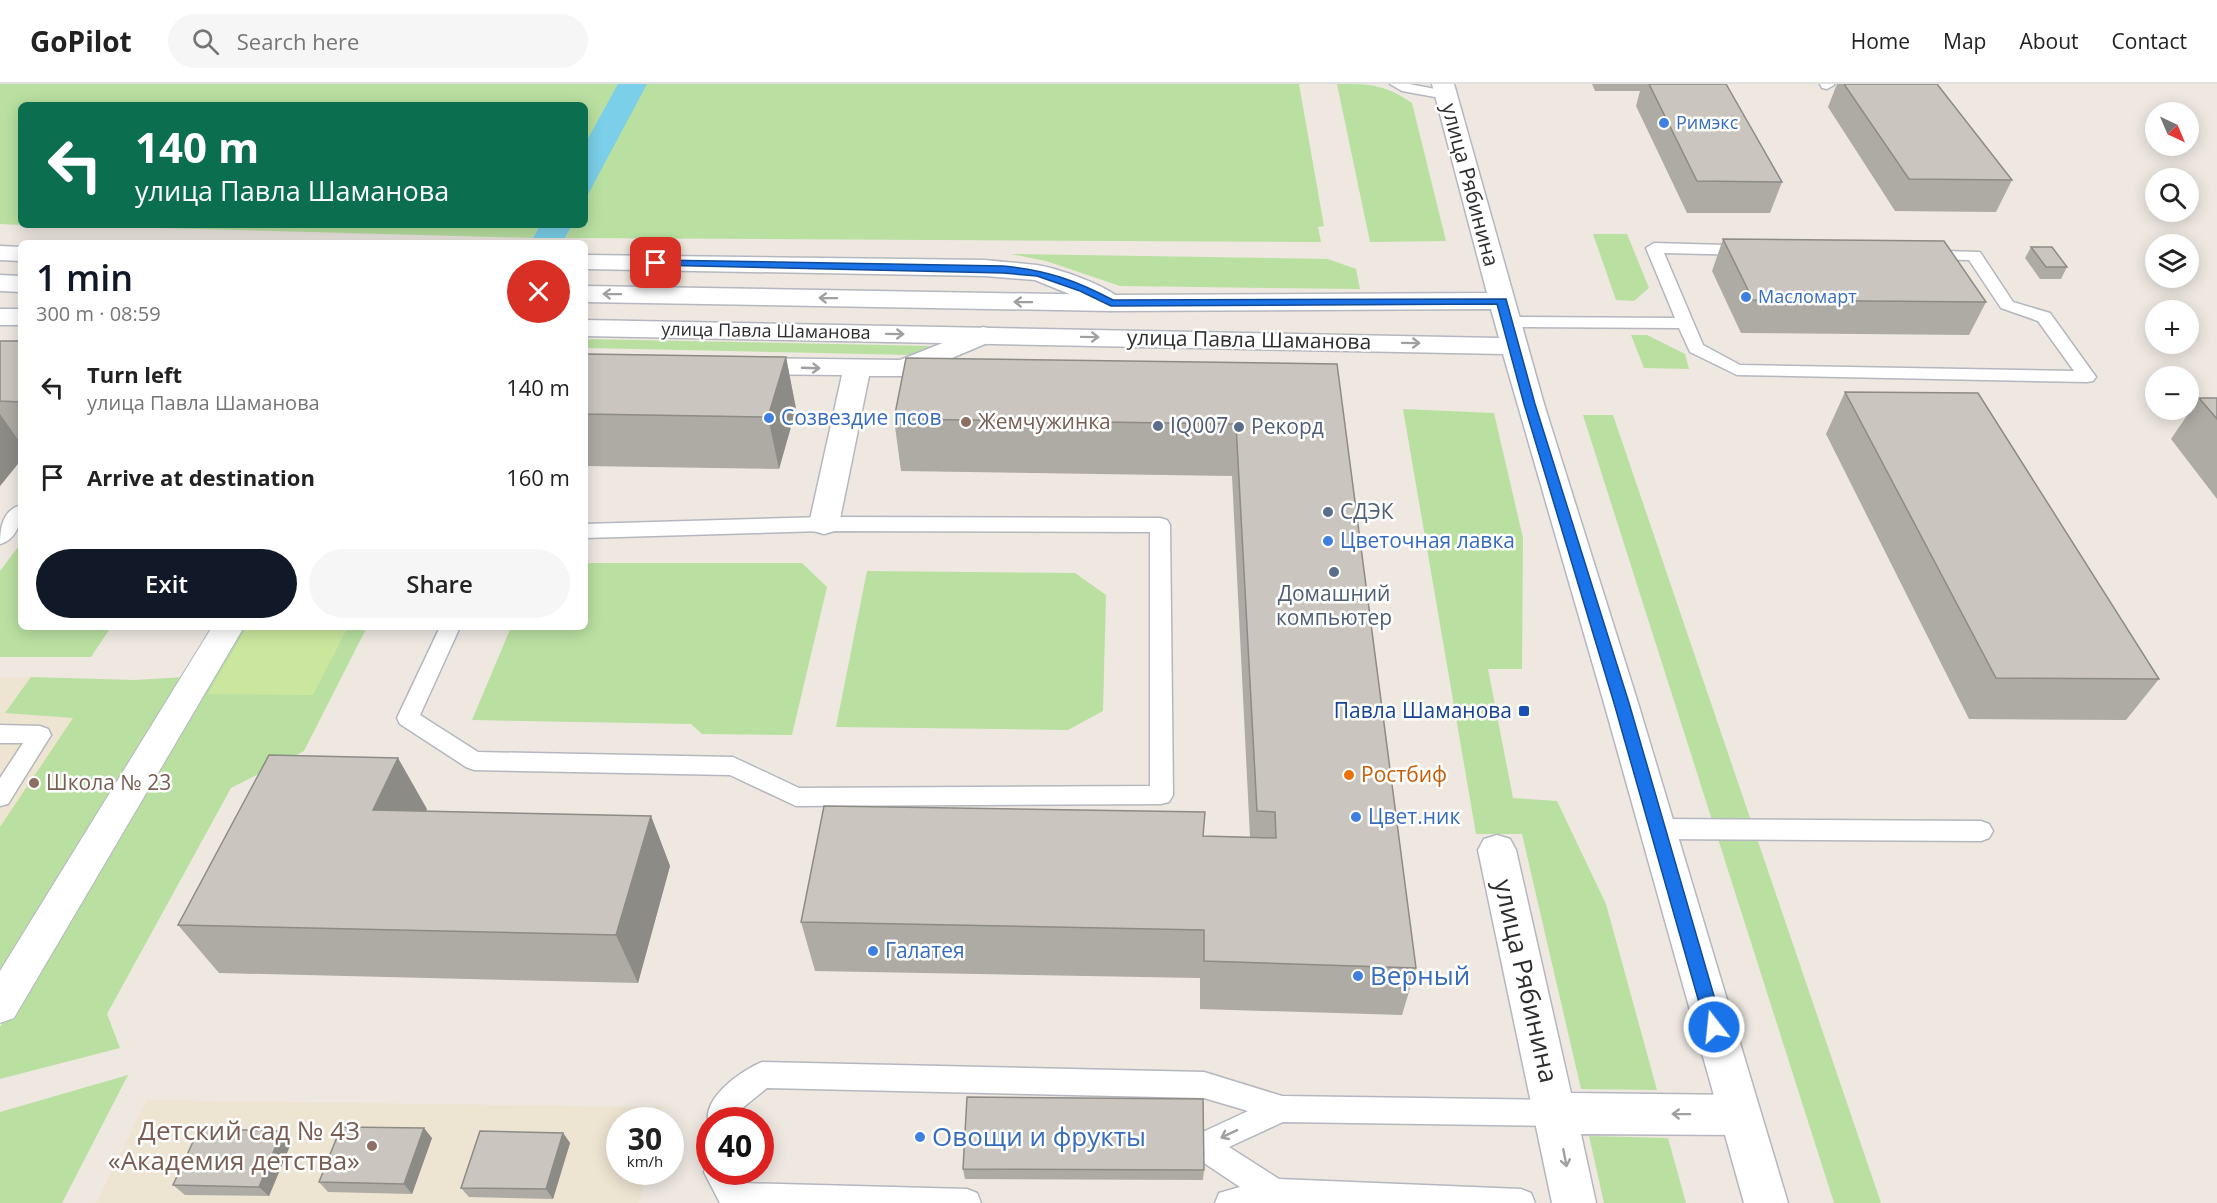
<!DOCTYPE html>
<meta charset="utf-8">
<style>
body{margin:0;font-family:"Open Sans",sans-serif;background:#f6f6f6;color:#222;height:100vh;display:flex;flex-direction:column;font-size:22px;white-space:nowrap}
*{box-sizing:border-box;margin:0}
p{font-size:20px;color:#767676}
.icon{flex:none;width:33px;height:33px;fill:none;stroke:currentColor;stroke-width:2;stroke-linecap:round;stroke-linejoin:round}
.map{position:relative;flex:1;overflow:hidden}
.drawer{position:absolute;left:18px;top:156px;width:570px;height:390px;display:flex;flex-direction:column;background:#fff;border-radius:9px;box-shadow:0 3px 15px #0003}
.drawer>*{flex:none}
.banner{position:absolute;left:18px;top:18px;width:570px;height:126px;border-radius:9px;box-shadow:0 3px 15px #0003;background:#0b6e4f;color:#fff;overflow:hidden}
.needle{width:39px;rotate:136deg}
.controls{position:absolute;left:2145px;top:18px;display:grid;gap:12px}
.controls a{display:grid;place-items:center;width:54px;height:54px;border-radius:50%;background:#fff;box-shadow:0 3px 15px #0003;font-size:30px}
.speed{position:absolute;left:606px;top:1023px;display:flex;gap:12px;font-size:30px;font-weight:700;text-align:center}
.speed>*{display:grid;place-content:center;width:78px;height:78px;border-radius:50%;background:#fff;box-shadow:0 3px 15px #0003;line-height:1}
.speed small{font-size:15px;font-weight:400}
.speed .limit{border:9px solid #d22;background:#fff;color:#111}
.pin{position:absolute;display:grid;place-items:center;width:51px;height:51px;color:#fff;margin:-26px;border-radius:12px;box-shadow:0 3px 9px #0006}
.me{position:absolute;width:66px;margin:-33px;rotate:344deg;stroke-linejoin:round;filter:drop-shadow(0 0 4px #0008)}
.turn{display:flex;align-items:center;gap:21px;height:126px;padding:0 18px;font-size:27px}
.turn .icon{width:78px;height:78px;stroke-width:2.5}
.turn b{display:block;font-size:42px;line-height:51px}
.round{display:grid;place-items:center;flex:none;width:63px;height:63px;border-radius:32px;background:#f6f6f6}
.headline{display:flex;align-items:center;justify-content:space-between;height:102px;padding:0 18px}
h1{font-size:36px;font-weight:600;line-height:45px;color:#111827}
.action{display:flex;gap:12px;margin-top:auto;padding:12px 18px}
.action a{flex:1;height:69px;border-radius:36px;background:#111827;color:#fff;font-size:24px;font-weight:600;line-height:69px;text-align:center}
.action a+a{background:#f6f6f6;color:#222}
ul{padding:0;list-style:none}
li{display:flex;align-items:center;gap:18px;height:90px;padding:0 18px}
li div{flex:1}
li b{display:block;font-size:22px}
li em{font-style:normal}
header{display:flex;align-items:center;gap:36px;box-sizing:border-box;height:84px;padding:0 30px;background:#fff;border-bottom:2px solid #e0e0e0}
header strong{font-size:28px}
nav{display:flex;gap:33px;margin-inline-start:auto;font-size:21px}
.search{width:420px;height:54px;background:#f6f6f6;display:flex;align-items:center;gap:15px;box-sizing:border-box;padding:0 21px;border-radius:33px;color:#767676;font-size:22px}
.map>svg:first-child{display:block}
.education{fill:#eee4d2}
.green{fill:#b9e0a1}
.pitch{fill:#cbe79e}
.water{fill:#7bcfe8}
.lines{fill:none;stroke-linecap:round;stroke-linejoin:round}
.service-casing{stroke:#b4b7bf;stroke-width:3}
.pedestrian-casing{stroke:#b4b7bf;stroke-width:2}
.minor-casing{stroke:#b4b7bf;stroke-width:3}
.tertiary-casing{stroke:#b4b7bf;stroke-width:3}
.service{fill:#fff;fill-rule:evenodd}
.pedestrian{fill:#fff;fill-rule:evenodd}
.minor{fill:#fff;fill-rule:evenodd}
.tertiary{fill:#fff;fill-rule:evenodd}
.wall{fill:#aeaaa4}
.shaded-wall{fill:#8d8b86}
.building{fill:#cac6bf;stroke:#8d8b86;stroke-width:1.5}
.oneway{stroke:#a0a0a0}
.route{fill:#1a73e8;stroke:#114b97;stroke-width:1.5}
.shop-dot{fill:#3f7fe0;stroke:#fff;stroke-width:2}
.education-dot{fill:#8d6e63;stroke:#fff;stroke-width:2}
.service-dot{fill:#5c6f8a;stroke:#fff;stroke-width:2}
.transit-dot{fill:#1a4fb4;stroke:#fff;stroke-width:2}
.food-dot{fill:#e8710a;stroke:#fff;stroke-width:2}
.labels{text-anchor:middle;stroke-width:5;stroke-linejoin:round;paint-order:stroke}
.far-shop-label{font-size:18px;fill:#366cbe;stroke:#fff;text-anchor:start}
.far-street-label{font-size:18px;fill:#2d2d2d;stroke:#fff}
.street-label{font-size:21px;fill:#2d2d2d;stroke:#fff}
.shop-label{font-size:21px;fill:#366cbe;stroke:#fff;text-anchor:start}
.education-label{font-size:21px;fill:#785e54;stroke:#fff;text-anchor:start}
.service-label{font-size:21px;fill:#4e5e75;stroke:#fff;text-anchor:start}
.transit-label{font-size:21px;fill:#164399;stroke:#fff;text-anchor:end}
.food-label{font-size:21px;fill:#c56008;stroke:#fff;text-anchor:start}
.near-shop-label{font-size:26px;fill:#366cbe;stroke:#fff;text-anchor:start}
.near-street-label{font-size:26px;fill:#2d2d2d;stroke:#fff}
.near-education-label{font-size:26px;fill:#785e54;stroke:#fff;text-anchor:end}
</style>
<header>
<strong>GoPilot</strong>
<div class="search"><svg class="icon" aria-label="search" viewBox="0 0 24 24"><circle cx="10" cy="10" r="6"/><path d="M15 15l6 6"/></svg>Search here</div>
<nav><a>Home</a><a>Map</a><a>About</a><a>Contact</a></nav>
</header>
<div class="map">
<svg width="2217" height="1119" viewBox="0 0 2217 1119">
<rect width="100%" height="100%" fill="#eee8e1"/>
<g class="education">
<path d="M0,593L134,596L0,802Z"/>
<path d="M147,1016L663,1023L659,1036H620V1088H647L639,1119H96Z"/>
</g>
<g class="green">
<path d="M0,0H1299L1324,142L1318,143L1321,158L565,154L572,141H585V21H21V141L0,140Z"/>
<path d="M1337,0C1371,0 1384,0 1412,19L1446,157L1370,158Z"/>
<path d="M47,141H540L533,154Z"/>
<path d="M1593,150H1627L1649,204L1634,217L1616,216Z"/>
<path d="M1011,170L1328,175L1356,185L1360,205L1120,202L1046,177Z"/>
<path d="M1631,251H1647L1685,270L1689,285L1644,284Z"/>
<path d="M585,255L931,262L910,271L585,264Z"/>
<path d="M1403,325L1494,329L1523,454L1522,585H1488L1513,714L1557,717L1606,820L1657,1006L1581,1005L1522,750H1476Z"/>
<path d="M1583,331H1613L1881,1119H1834Z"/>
<path d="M21,459V543H111L91,573H0V487Z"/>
<path d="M585,479H802L827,503L792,651L702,650L691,640L472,636L511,543H585Z"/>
<path d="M867,487L1075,489L1106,511L1103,627L1068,646L836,643Z"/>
<path d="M237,543H367L304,667L231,704L107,930L120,964L0,995V943Z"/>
<path d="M31,593L134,596L186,593L0,896V743L73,634L5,629Z"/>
<path d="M128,991L62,1119H0V1028Z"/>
<path d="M1589,1052L1668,1054L1686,1119H1604Z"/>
</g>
<path class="pitch" d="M247,543H348L313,611L208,610Z"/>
<g class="water">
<path d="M618,0H647L585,116V60Z"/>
<path d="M540,141H572L565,154H533Z"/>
</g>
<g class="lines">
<defs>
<g id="service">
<path d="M1390,0H1409L1451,8L1453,11L1446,15L1402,7Z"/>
<path d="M1820,0H1834V1L1827,5L1822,4Z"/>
<path d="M1654,159L1980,168L2013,218L2050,229L2096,293L2093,297L2087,298L1737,291L1690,268L1679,244L1507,243L1499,238L1507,233L1675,234L1646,164ZM1664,169L1969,176L2001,224L2038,237L2074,287L1740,281L1703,261Z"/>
<path d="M21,421C21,437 18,455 0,460C0,443 3,426 21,421Z"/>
<path d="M824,433L1160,434L1167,436L1170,441L1173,711L1169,718L1161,720L796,722L730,691L474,686L466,683L400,640L397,634L440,543H460L420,631L478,668L733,673L799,704L1150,702V448L824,447L585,454V440Z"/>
<path d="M0,641L40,642L48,645L51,651L8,720L0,722V694L23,659H0Z"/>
<path d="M1657,735L1981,737L1989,740L1993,747L1989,754L1981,757L1657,755L1649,752L1645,745L1649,738Z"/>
<path d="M762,978L1204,988L1282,1012L1555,1016L1565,1020L1569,1029L1565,1038L1555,1042L1283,1038L1229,1063L1279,1095L1521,1105L1531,1109L1535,1119H1215L1219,1109L1240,1103L1192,1071L1188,1062L1192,1053L1248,1027L1204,1014L767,1004L735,1030L733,1036H710V1043C698,1017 740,987 762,978Z"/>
<path d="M708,1078L710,1088H733L740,1099L967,1105L977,1109L981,1119H720L704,1088Z"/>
</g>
<path id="pedestrian" d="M212,543H244L14,934L0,939V887Z"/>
<g id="minor">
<path d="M0,162L21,163V177L0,176Z"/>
<path d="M585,171L985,176C1002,178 1020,179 1037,181C1057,184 1113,203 1124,219L1120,224L1111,227L1035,196L985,192L585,185Z"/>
<path d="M983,243L992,245L996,251L992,257L914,290L904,292H869L839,440L835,447L824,450L813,447L809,440L842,291L743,290L733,288L729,282L733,276L743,274L900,276Z"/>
<path d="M1497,751L1510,755L1516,766L1571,1009L1740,1011L1755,1017L1761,1031L1755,1045L1740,1051L1581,1050L1596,1119H1552L1478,766L1484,755Z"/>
</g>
<g id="tertiary">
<path d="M1432,0H1454L1544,320L1638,619L1788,1119H1744L1604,619L1503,270L585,252V236L1499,254L1491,225L1111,227L585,218V202L1111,211L1487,209Z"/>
<path d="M0,191L21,192V208L0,207Z"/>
<rect x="0" y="225" width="21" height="16"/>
</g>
</defs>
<use href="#service" class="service-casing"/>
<use href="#pedestrian" class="pedestrian-casing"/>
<use href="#minor" class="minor-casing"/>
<use href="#tertiary" class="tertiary-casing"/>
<use href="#service" class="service"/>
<use href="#pedestrian" class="pedestrian"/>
<use href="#minor" class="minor"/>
<use href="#tertiary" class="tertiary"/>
</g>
<g class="wall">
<path d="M1592,0H1726L1782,98L1770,129H1687L1636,22L1640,7H1595Z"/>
<path d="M1837,0H1937L2012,96L1996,128L1895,127L1828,23Z"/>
<path d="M1723,155L1986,218L1969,251L1741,249L1712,187Z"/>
<path d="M2031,163L2067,183L2061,195H2040L2025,174Z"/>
<path d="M0,257H21V376L0,402Z"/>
<path d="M585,270L786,273L796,325L779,385L585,382Z"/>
<path d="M1337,280L1416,884L1402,931L1200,925V894L815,887L801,838L1203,752L1250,753L1232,392L901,387L894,335Z"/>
<path d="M1845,308L2159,595L2126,636L1969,635L1826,350Z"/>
<path d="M2199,314H2217V415L2171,355Z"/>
<path d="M427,725L425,727L651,732L670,782L638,899L219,889L178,841Z"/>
<path d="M282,1047L292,1057L269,1112L185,1111L173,1101Z"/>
<path d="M563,1049L570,1059L553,1115L469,1113L461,1104Z"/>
<path d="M432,1054L412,1110L328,1108L319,1098Z"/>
<path d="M963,1085L1204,1086L1203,1096L965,1095Z"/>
</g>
<g class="shaded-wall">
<path d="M786,273L796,325L779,385L768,333Z"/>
<path d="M0,330L21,360V376L0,402Z"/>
<path d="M398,674L427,725L404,777L373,726Z"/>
<path d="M651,732L670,782L638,899L616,851Z"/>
<path d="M424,1044L432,1054L412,1110L404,1100Z"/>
<path d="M282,1047L292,1057L269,1112L259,1103Z"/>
<path d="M563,1049L570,1059L553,1115L546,1105Z"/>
</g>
<g class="building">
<path d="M1649,0H1726L1782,98L1697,97Z"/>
<path d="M1844,0H1937L2012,96L1909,95Z"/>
<path d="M1723,155L1944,157L1986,218L1753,216Z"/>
<path d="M2031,163H2052L2067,183H2046Z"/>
<path d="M0,257H21V318L0,317Z"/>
<path d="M585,270L786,273L768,333L585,330Z"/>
<path d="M906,274L1337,280L1416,884L1204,877V846L801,838L824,722L1205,728L1203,752L1276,754L1275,728L1257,727L1236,340L894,335Z"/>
<path d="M1845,308L1978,309L2159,595L1996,594Z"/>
<path d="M2199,314H2217V335Z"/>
<path d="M269,671L398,674L373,726L651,732L616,851L178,841Z"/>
<path d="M967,1013L1203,1015L1204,1086L963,1085Z"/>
<path d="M341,1043L424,1044L404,1100L319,1098Z"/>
<path d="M199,1045L282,1047L259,1103L173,1101Z"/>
<path d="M480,1047L563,1049L546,1105L461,1104Z"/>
</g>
<defs><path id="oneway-shaft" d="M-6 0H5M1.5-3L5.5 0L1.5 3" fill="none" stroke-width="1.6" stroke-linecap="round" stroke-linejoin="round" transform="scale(1.5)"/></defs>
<g class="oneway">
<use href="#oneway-shaft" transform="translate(612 210) rotate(-179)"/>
<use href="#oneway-shaft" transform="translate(828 214) rotate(-179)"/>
<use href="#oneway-shaft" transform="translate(1023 218) rotate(-179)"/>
<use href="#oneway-shaft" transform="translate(895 250) rotate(1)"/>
<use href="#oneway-shaft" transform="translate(1090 253) rotate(1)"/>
<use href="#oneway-shaft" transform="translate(1411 259) rotate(1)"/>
<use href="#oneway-shaft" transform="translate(811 284) rotate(2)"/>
<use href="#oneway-shaft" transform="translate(1681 1030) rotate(-179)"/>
<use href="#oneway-shaft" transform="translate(1229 1050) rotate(155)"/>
<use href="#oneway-shaft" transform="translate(1565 1074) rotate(79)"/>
</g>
<path class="route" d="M656,176L1003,182C1046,186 1075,196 1113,216L1506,215L1535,320L1629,619L1723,943L1720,948L1714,951L1708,948L1706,943L1614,619L1524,320L1497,220L1111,222L1080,207L1037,192L1003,189L652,181L650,179Z"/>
<g class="shop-dot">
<circle cx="1664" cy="39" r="6"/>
<circle cx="1746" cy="213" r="6"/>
<circle cx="769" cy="334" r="6"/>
<circle cx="1328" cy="457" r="6"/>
<circle cx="1356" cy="733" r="6"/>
<circle cx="873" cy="867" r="6"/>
<circle cx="1358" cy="892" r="6"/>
<circle cx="920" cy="1053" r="6"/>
</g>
<g class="education-dot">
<circle cx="966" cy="338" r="6"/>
<circle cx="34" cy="699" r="6"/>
<circle cx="372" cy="1062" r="6"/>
</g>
<g class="service-dot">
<circle cx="1158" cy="342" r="6"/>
<circle cx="1239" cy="343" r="6"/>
<circle cx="1328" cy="428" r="6"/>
<circle cx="1334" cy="488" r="6"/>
</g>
<rect class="transit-dot" x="1518" y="621" width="12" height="12" rx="3"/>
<circle class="food-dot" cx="1349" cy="691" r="6"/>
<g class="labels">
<g class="far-shop-label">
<text x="1676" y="45">Римэкс</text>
<text x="1758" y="219">Масломарт</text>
</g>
<g class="far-street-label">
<text transform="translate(766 247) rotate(1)" y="6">улица Павла Шаманова</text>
</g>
<g class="street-label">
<text transform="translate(1470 101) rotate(75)" y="7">улица Рябинина</text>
<text transform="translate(1249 256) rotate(1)" y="7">улица Павла Шаманова</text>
</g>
<g class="shop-label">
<text x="781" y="341">Созвездие псов</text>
<text x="1340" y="464">Цветочная лавка</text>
<text x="1368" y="740">Цвет.ник</text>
<text x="885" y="874">Галатея</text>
</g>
<g class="education-label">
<text x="978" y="345">Жемчужинка</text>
<text x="46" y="706">Школа № 23</text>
</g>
<g class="service-label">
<text x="1170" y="349">IQ007</text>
<text x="1251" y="350">Рекорд</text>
<text x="1340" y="435">СДЭК</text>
<text x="1334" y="517" text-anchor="middle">Домашний<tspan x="1334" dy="24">компьютер</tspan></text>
</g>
<g class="transit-label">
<text x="1512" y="634">Павла Шаманова</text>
</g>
<g class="food-label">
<text x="1361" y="698">Ростбиф</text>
</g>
<g class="near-shop-label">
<text x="1370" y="901">Верный</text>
<text x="932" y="1062">Овощи и фрукты</text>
</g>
<g class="near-street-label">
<text transform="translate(1526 897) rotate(77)" y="9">улица Рябинина</text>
</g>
<g class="near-education-label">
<text x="360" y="1056">Детский сад № 43<tspan x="360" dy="30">«Академия детства»</tspan></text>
</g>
</g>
</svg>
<div class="controls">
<a><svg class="needle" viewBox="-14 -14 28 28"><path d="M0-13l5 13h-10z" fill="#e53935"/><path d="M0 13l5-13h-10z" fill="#767676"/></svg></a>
<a><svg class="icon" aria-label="search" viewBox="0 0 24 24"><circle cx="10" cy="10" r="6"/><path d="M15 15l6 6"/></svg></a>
<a><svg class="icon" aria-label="layers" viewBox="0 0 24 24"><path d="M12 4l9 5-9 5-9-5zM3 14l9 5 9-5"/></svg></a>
<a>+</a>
<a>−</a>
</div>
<div class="speed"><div>30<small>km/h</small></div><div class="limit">40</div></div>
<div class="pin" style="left:656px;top:179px;background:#d93025"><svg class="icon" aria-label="arrive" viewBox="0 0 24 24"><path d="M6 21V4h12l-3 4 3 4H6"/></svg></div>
<svg class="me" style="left:1714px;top:943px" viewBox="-20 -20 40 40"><circle r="17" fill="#1a73e8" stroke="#fff" stroke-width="3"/><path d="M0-11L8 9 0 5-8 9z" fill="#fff"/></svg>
<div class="banner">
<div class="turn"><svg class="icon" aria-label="left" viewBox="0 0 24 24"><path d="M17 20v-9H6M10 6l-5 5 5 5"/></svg><div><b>140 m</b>улица Павла Шаманова</div></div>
</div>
<section class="drawer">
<div class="headline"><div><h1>1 min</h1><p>300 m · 08:59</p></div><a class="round" style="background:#d93025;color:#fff"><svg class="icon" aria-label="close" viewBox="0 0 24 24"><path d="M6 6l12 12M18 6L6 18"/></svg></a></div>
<ul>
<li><svg class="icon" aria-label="left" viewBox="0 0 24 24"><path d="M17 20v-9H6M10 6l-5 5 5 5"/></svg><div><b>Turn left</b><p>улица Павла Шаманова</p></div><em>140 m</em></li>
<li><svg class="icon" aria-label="arrive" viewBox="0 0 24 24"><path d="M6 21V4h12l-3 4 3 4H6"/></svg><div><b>Arrive at destination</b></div><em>160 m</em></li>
</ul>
<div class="action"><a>Exit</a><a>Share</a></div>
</section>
</div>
